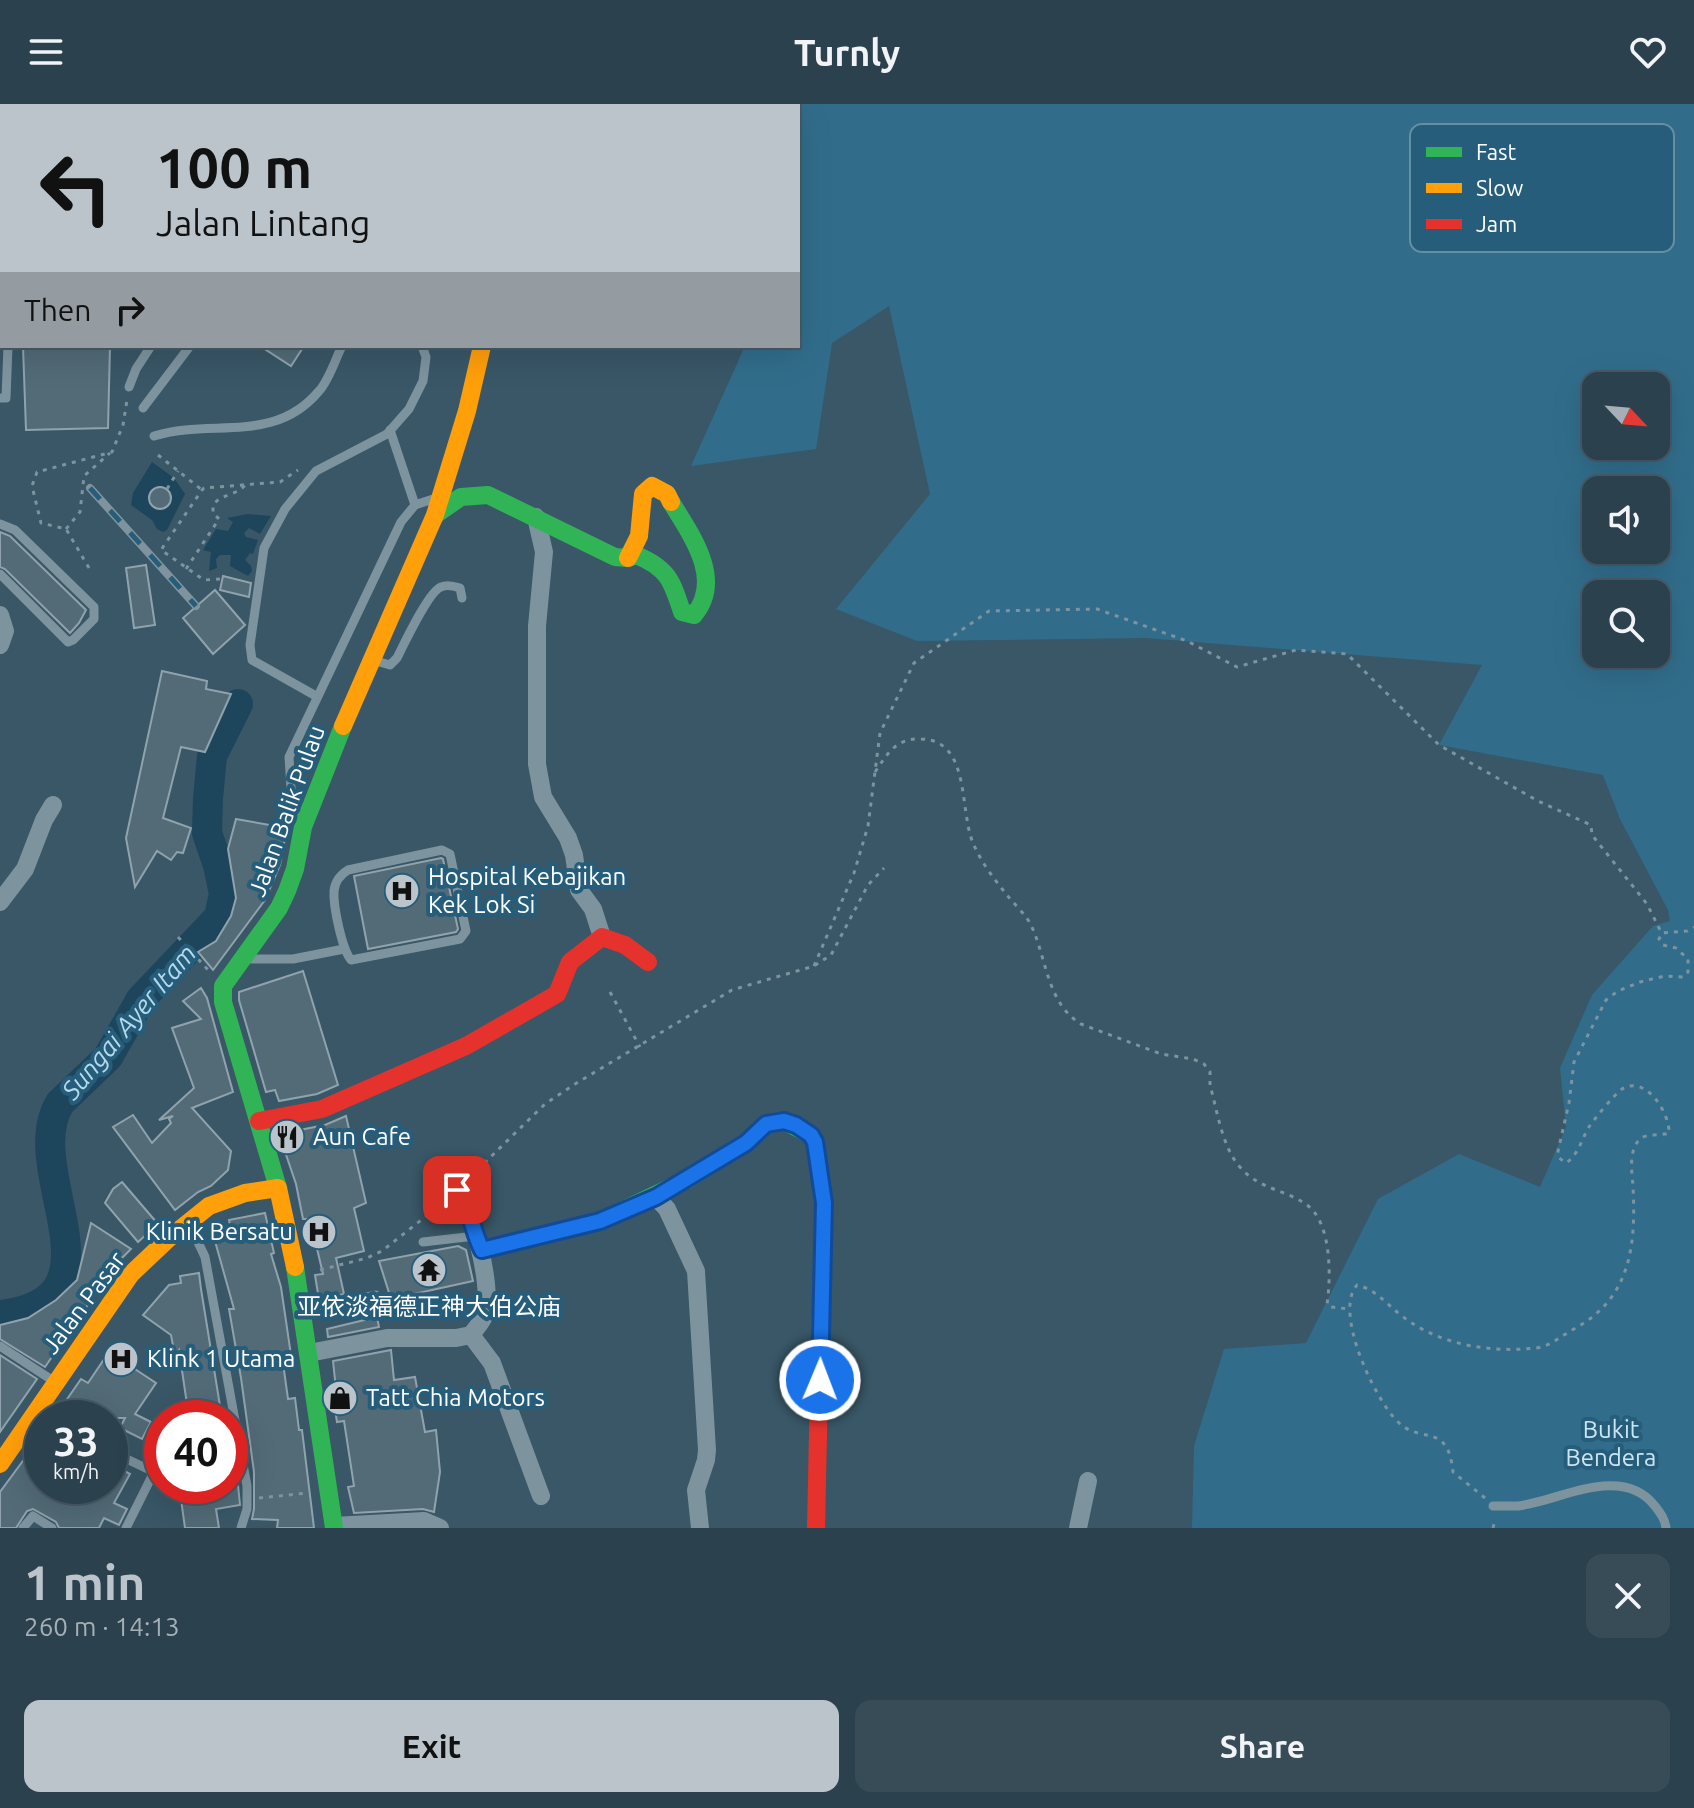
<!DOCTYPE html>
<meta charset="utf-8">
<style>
body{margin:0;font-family:Ubuntu,"Noto Sans SC",sans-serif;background:#374c57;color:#f1f3f6;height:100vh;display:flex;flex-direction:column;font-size:30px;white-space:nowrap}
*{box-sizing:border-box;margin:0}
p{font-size:26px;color:#a6afb6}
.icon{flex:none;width:44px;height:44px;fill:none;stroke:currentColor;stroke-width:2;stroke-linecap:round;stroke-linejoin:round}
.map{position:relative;height:1424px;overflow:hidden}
.panel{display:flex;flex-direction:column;background:#2b414d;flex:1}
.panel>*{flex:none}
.top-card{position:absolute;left:0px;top:0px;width:800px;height:244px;box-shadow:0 8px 32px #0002,0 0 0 2px #475a65;background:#bac4ca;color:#111;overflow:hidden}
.needle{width:52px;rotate:116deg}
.buttons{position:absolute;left:1582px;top:268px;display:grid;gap:16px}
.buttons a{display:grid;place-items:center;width:88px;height:88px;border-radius:16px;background:#2b414d;box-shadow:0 8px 32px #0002,0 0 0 2px #475a65;font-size:40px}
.speed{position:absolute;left:24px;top:1296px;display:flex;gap:16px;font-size:40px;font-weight:700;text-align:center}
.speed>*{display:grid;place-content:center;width:104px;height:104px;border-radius:50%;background:#2b414d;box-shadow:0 8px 32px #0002,0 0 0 2px #475a65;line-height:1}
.speed small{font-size:20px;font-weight:400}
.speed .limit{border:12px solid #d22;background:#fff;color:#111}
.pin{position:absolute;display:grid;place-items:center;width:68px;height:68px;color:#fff;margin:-34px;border-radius:16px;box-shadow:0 4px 12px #0006}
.me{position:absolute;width:88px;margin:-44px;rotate:1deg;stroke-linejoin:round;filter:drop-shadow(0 0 6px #0008)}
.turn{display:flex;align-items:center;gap:28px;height:168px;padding:0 24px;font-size:36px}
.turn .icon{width:104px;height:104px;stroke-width:2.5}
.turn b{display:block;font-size:56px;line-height:68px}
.then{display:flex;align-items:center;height:76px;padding:0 24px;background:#0003;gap:16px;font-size:30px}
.round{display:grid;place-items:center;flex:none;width:84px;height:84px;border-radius:16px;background:#374c57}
.headline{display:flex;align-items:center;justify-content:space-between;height:136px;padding:0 24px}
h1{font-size:48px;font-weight:700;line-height:60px;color:#bac4ca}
.primary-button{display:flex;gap:16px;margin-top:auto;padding:16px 24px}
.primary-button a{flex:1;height:92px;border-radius:16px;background:#bac4ca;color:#111;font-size:32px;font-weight:700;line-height:92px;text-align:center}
.primary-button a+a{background:#374c57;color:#f1f3f6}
header{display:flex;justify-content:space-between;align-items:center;height:104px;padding:0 24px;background:#2b414d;font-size:36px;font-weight:700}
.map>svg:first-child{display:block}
.green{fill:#316d8b;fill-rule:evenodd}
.water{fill:#1d465c}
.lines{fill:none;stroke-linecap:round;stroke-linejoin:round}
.stream{stroke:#1d465c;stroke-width:5}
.river{stroke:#1d465c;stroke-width:30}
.building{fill:#526b77;stroke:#90a3ad;stroke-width:2}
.path{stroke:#7d939e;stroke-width:3;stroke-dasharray:4 6;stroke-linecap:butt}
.lane{stroke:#7d939e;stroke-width:9}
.street{stroke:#7d939e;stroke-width:18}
.fast{stroke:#30b455;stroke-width:18}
.slow{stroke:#ff9f0a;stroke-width:18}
.jam{stroke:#e5322d;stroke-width:18}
.rail-casing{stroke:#7f939e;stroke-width:8}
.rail{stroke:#265d7a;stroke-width:5;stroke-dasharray:15;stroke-linecap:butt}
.route-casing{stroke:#114b97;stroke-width:20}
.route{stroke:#1a73e8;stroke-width:14}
.labels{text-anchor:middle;stroke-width:8;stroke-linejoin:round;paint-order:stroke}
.street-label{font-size:24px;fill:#fff;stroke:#265d7a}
.poi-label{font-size:24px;fill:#fff;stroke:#265d7a;text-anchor:start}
.park-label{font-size:24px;fill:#cbe6f3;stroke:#265d7a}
.water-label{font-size:26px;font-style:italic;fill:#b4daec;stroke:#265d7a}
.key{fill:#265d7a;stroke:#678ea2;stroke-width:2}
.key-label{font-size:22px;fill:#fff}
</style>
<header><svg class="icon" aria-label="menu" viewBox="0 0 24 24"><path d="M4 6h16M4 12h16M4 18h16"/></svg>Turnly<svg class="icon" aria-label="heart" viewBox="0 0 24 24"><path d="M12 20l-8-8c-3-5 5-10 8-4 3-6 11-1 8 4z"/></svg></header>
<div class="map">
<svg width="1694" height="1424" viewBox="0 0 1694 1424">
<rect width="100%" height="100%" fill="#395767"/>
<g class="green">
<path d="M249,0H472L250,2Z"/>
<path d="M747,0H1694V1424H1192L1194,1342L1224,1245L1306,1239L1378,1095L1459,1050L1540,1083L1566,1023L1560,964L1592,891L1653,822L1670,817L1668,806L1620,715L1603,671L1439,641L1482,561L1146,534L917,537L836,505L930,390L889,202L832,239L816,345L691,362L745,242H798V2H745ZM1596,282H1656V342H1596ZM1596,386H1656V446H1596ZM1596,490H1656V550H1596Z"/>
</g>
<g class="water">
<path d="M152,358L174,374L185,390L167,426L163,428L157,425L152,416L131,401L133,389Z"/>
<path d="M248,410L271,412L260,430L249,424L244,429L246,433L258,436L253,450L250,449L245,456L251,462L252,467L248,472L230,462L231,451H220L216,455L217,464L209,467L211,448L203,446L216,425L228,427L233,418L227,414Z"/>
</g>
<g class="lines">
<path class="stream" d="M383,0L384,2"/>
<path class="river" d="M0,1211C132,1196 18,1066 60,999L108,953L141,895L219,813L224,790L218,761L207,729L208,694L212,652L238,600"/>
</g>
<g class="building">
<path d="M23,242H110L108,324L26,326Z"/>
<path d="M260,242H304L291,262Z"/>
<circle cx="160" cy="394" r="11"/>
<path d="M0,428L10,432L86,506L79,519L70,529L5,465L0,463Z"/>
<path d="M146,461L155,521L134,524L126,464Z"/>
<path d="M223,472L251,479L249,493L220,486Z"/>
<path d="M215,486L245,521L213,550L183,514Z"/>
<path d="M162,567L207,577L206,585L231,590L205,648L181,643L163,714L191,724L183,749L177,748L171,756L157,747L135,783L126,734Z"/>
<path d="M236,715L287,724L280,761L265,796L213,866L198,848L216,837L231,812L236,794L228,745Z"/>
<path d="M441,754L443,755L458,825L456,828L368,845L354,772Z"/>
<path d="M303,867L338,981L317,990L279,997L275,986L266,988L239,896V888Z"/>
<path d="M201,884L207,894L233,988L192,1004L231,1047L228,1066L211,1082L198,1088L175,1106L113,1023L133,1011L152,1039L171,1019L169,1015L173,1012L159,1016L194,984L172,924L201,915L183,897Z"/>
<path d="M346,1012L366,1099L354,1104L364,1147L336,1154L344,1190L319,1196L315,1171L323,1170L310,1115H303L296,1080L279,1030L325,1021Z"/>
<path d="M122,1078L158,1120L138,1138L105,1099L113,1085Z"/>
<path d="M265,1109L274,1149L271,1150L281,1183L291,1251L282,1252L288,1295L295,1294L299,1326H302L314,1424H277L278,1416L252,1415L254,1405V1368L241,1274L229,1205H234L213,1130L231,1126L229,1116Z"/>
<path d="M91,1119L131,1145L116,1160L45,1263L0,1235V1221L28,1214L56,1196L77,1176Z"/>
<path d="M458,1142L466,1146L473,1177L391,1195L379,1157Z"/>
<path d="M199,1169L201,1185L222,1314H189L179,1246L175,1252L171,1231L143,1211L169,1181L181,1179L180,1172Z"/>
<path d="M377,1213L379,1223L328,1233L327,1225Z"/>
<path d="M391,1246L394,1276L415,1273L425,1328L436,1326L440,1368L434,1408L423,1405L354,1409L348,1383L354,1382L344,1317L337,1318L332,1286L336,1285L333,1257Z"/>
<path d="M109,1248L156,1279L135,1310L151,1318L142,1335L120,1324L125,1314H54L81,1275L88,1279Z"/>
<path d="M0,1251L37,1275L0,1328Z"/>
<path d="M42,1331V1382H110V1359L130,1370L114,1399L127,1405L119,1421L104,1414L99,1424H59L56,1418L33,1405L27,1407L16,1424H0V1388Z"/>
<path d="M237,1371L240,1401L216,1405L219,1424H185L180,1388L200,1384V1382H230V1372Z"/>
</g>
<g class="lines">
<g class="path">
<path d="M158,351L202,386"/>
<path d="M167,385L178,367"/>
<path d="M66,425L80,408L84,372L110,349"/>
<path d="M89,464L66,425L41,419L32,382L37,368L112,348L123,321L127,296"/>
<path d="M186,465L219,415L213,409V401C221,390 238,391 245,381"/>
<path d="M220,475L204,476L161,446L202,386L204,384L280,378L298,366"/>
<path d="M875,668C888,649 896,634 921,635C971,636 959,706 973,739C981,758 994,775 1007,791C1014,800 1024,809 1030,819C1047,853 1046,899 1081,920L1161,950L1193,955L1204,960L1210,968V981C1217,1006 1222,1042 1239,1062C1259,1086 1285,1085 1307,1101C1332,1119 1331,1174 1327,1200L1331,1203L1349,1205"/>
<path d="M178,833L209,867"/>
<path d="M814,862L854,769L868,722L880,629L914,559L989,507L1097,505L1187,537L1237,563L1296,546L1347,550L1439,641L1538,697L1591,721L1592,731L1647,800L1661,828"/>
<path d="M610,888L640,943"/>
<path d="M470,1073L545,1000L575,980L732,886L814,862L831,851L868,781L884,764"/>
<path d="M320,1166L367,1154L382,1147L444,1098"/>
<path d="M259,1394L307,1389"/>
<path d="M1485,1394L1453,1368C1448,1317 1421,1341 1398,1318C1375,1296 1333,1208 1357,1181C1377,1186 1386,1200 1402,1212C1439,1241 1490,1249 1536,1244C1551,1242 1561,1232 1574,1225C1631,1194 1636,1142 1633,1082C1632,1068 1628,1047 1640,1035C1647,1029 1661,1032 1669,1029C1670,1010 1646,970 1622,985C1614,991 1595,1014 1589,1023C1581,1036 1579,1050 1566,1059L1559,1054L1558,1047L1569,999L1574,958L1606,896L1618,887L1640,878L1665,872L1683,873L1688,868V855L1676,844L1663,841L1659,835L1662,829L1687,827L1694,823"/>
<path d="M1493,1424L1495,1415"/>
</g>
<g class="lane">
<path d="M129,283L136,265L151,242"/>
<path d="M0,294H6L8,242"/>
<path d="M143,304L190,242"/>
<path d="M390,326L415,401"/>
<path d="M154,332C212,314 274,341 319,287C329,276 335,256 342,242"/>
<path d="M0,420L15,426L94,503V515L73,536L68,538L0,470"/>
<path d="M376,557L390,561L397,554C404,540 429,487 441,483C447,480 454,482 460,484L462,494"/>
<path d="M316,592L252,556L250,541L264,444L285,405L316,367L387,330L409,305L423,277L426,253L422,242"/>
<path d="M300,712L291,684L289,653L401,418L415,401L436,394"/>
<path d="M442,746L450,750L466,827L460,835L351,856C342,845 333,802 334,787C335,777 340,771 348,766Z"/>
<path d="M249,855H293L344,845"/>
<path d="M190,1121L205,1153L247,1382V1405L241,1424"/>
<path d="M423,1138L475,1132"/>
<path d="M306,1206L376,1191"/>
<path d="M0,1242L52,1276"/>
<path d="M110,1347L154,1368L126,1424"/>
<path d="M1493,1402C1501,1402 1510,1402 1518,1402C1560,1397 1621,1359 1655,1402C1661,1410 1665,1415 1666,1424"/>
<path d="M23,1424L33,1412L52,1424"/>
</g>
<g class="street">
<path d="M504,0L505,2"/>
<path d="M222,2L223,0"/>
<path d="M309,2V0"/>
<path d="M536,413L544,448L537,522V660L543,693L568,734L574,751L579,786L593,805L602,833"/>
<path d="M0,511L5,527L0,541"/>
<path d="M0,798L25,765L44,716L53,701"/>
<path d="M656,1093L667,1105L696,1167L707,1346L706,1356L696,1386L700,1424"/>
<path d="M471,1231L492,1259L541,1392"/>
<path d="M309,1249L387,1234H456L471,1231C476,1224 483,1217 485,1210C492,1181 474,1109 457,1086"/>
<path d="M334,1422L424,1417L440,1424"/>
<path d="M1078,1424L1088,1377"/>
</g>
<g class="fast">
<path d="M435,411L461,393L488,391L615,453L628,454L636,451C668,464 672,477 682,508L694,511C724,475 691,431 671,398"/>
<path d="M278,1084L223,898V882L279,804L287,787L295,765L303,723L343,622"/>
<path d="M482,1146L600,1117L686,1076L746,1039L766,1020L784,1017L811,1031L815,1038L824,1099L819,1282"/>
<path d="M295,1163L334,1424"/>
</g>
<g class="slow">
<path d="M628,454L639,432L643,390L652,382L667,390L671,398"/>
<path d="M343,622L435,411L467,307L482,242"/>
<path d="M0,1360L131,1170L168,1135L209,1102L245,1089L278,1084L295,1163"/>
</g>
<g class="jam">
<path d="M259,1017L322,1005L466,942L557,890L570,858L602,833L625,841L648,858"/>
<path d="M816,1424L819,1282"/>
</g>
<defs>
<path id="rail" d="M90,384L196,502"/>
</defs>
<use href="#rail" class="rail-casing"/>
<use href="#rail" class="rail"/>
</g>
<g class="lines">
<defs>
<path id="route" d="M457,1086C471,1105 472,1126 482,1146L600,1117L656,1093L746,1039L766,1020L784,1017L796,1021L811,1031L815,1038L824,1099L820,1276"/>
</defs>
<use href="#route" class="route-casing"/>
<use href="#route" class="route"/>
</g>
<defs>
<symbol id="hospital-disc" viewBox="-11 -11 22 22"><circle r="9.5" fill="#bac4ca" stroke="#265d7a"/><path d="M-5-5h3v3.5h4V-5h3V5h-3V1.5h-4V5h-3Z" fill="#111"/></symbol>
<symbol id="restaurant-disc" viewBox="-11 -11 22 22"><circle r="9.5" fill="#bac4ca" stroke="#265d7a"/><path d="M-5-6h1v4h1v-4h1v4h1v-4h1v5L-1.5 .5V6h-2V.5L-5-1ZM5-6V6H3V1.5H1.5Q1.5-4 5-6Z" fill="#111"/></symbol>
<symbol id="temple-disc" viewBox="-11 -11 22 22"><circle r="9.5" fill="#bac4ca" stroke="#265d7a"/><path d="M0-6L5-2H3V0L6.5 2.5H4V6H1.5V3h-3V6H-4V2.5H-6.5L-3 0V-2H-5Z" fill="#111"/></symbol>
<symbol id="shop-disc" viewBox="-11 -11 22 22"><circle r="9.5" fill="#bac4ca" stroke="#265d7a"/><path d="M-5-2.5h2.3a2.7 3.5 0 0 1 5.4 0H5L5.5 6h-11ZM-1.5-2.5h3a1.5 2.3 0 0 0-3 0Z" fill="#111"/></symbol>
</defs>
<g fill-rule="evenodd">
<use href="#hospital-disc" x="382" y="767" width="40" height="40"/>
<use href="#restaurant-disc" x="267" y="1013" width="40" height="40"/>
<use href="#hospital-disc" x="299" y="1108" width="40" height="40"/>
<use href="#temple-disc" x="409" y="1146" width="40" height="40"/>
<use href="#hospital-disc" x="101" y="1235" width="40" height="40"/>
<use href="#shop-disc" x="320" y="1274" width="40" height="40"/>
</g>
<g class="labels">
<g class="street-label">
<text transform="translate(287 707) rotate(-70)" y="8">Jalan Balik Pulau</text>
<text transform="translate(84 1199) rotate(-53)" y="8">Jalan Pasar</text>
</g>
<g class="poi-label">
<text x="428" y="781">Hospital Kebajikan<tspan x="428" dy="28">Kek Lok Si</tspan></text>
<text x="313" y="1041">Aun Cafe</text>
<text x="293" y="1136" text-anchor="end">Klinik Bersatu</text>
<text x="429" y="1211" text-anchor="middle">亚依淡福德正神大伯公庙</text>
<text x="147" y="1263">Klink 1 Utama</text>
<text x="366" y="1302">Tatt Chia Motors</text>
</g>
<g class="park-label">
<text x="1611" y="1334">Bukit<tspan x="1611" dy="28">Bendera</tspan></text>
</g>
<g class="water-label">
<text transform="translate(129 918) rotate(-50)" y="9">Sungai Ayer Itam</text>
</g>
</g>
<rect x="1410" y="20" width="264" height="128" rx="12" class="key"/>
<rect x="1426" y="43" width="36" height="10" fill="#30b455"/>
<rect x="1426" y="79" width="36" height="10" fill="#ff9f0a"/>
<rect x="1426" y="115" width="36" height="10" fill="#e5322d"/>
<g class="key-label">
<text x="1476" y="56">Fast</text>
<text x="1476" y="92">Slow</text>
<text x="1476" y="128">Jam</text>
</g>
</svg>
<div class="buttons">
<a><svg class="needle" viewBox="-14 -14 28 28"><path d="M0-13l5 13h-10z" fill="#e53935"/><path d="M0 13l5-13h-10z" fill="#a6afb6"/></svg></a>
<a><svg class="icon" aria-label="sound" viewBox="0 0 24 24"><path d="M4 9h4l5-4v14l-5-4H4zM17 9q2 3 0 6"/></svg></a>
<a><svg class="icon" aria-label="search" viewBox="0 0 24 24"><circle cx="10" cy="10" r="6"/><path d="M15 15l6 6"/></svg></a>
</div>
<div class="speed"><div>33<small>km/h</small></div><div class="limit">40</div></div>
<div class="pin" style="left:457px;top:1086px;background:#d93025"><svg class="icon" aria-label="arrive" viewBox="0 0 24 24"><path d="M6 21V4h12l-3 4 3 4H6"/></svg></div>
<svg class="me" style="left:820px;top:1276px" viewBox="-20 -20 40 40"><circle r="17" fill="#1a73e8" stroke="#fff" stroke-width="3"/><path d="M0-11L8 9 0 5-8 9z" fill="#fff"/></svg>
<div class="top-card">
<div class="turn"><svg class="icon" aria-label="left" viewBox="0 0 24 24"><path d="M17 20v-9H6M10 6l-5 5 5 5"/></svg><div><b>100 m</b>Jalan Lintang</div></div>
<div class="then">Then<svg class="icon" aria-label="right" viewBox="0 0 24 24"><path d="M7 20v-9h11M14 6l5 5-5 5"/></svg></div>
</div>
</div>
<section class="panel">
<div class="headline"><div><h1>1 min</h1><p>260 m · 14:13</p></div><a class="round"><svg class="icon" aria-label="close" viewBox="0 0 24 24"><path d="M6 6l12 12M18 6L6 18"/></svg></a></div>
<div class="primary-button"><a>Exit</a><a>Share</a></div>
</section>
